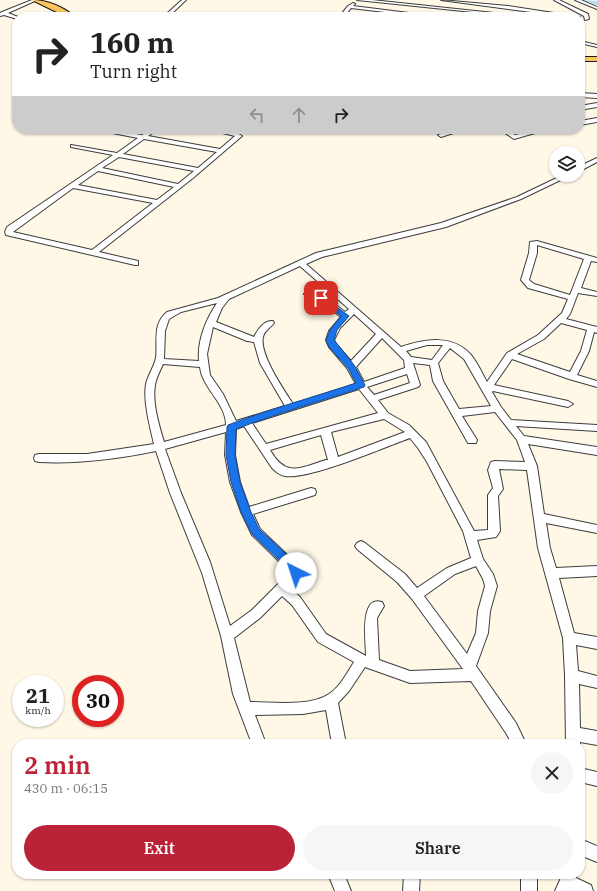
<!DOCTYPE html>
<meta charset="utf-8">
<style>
body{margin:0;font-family:"IBM Plex Serif",serif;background:#f6f6f6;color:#222;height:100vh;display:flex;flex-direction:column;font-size:15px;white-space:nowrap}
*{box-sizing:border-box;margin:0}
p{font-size:13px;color:#767676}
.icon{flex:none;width:22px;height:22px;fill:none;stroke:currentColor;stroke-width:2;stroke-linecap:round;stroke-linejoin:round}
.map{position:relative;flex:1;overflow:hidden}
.panel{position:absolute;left:12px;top:739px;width:573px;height:140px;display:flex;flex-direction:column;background:#fff;border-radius:16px;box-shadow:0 1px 3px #0004}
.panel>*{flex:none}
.banner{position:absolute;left:12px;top:12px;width:573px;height:122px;border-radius:16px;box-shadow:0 1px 3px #0004;background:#fff;color:#222;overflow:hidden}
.buttons{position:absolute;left:549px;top:146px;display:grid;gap:8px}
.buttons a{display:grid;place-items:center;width:36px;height:36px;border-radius:50%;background:#fff;box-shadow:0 1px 3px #0004;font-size:20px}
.speed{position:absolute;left:12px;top:675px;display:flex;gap:8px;font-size:20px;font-weight:700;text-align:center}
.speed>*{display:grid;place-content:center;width:52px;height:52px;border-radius:50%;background:#fff;box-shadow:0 1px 3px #0004;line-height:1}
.speed small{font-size:10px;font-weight:400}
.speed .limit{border:6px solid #d22;background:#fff;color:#111}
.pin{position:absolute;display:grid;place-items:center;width:34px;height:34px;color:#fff;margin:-17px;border-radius:8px;box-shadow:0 2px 6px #0006}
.me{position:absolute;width:44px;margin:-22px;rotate:319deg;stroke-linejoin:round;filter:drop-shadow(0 0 3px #0008)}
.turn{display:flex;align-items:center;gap:14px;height:84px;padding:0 12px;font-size:18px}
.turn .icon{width:52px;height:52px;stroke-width:2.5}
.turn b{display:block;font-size:28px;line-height:34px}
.lanes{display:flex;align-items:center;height:38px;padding:0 12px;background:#0003;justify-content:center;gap:20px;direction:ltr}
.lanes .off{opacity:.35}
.round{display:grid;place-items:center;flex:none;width:42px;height:42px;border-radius:21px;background:#f6f6f6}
.headline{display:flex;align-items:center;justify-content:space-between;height:68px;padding:0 12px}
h1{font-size:24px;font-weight:600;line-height:30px;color:#ba2238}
.action{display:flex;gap:8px;margin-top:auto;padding:8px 12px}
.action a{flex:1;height:46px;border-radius:24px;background:#ba2238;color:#fff;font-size:16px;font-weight:600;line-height:46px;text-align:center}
.action a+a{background:#f6f6f6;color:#222}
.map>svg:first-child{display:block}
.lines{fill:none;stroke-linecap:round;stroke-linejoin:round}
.river{fill:#ace2f6;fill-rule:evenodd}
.street-casing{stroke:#3d3d3d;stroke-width:2}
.primary-casing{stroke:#1b1b1b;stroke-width:2}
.street{fill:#fff;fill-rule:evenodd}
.primary{fill:#fac45c;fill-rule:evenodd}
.route{fill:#1a73e8;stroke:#114b97}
</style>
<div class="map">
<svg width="597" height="891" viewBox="0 0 597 891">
<rect width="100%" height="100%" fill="#fff8e7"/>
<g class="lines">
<path class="river" d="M585,0L597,1V5L586,1Z"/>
<defs>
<g id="street">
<path d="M32,0H37L8,13L18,17L17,19L4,15L0,16V13L2,12Z"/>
<path d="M182,0H186L168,17H163Z"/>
<path d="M357,0H372L494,13L492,14Z"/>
<path d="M441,0L508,6L580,17H569Z"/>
<path d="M554,0H559L588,14L589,19L585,20L584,16Z"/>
<path d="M575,0H581L597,7V9Z"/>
<path d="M353,3L355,4L353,6L441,17H427L351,8L346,14L362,17H339L348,6Z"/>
<path d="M580,41L597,45V47L580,43Z"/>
<path d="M580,93L597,94V98L580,97Z"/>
<path d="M597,103V107L580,110V106Z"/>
<path d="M597,118V122L580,125V121Z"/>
<path d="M92,129H105L142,135L151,129H158L148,136L220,149L235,136L206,129L234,131L242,136L193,178L99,252L138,261V265H135L6,235L5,232L7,227L113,155L71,147V145L117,153L138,138ZM144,139L217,152L198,168L123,154ZM119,157L194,171L178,184L102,168ZM98,171L174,187L157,200L78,185ZM73,188L153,203L92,250L13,232Z"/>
<path d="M456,129H466L441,137L438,135Z"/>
<path d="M499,129H506L515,135L539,129L542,131L514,139Z"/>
<path d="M597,158V162L578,172V167Z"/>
<path d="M563,175H571L521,199L446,227L322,257L306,264L401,347C425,339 453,334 471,355C477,362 482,373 487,382L507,353L538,335L562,313L568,299L528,288L521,280L529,253L530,242L537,241L597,258V262L591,261L581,288L597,292V296L578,293L570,314L566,319L597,327V333L594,332L589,351L577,375L597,381V387L569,379L512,359L494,385L568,401L573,404L568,407L493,391L492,392L501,407L511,420L597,425V431L516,426L524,436L597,447V455L528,444L537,466L544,514L597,525V533L546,523L550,548L556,568L597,566V576L559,578L574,633L597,637V649L576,645L578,671L597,676V688L579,684L580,728L597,731V745L580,742V744H566L565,676L563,638L538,548L527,470L499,469L503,489L498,496L500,531L496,537L477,540L483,559L493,574L497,586L490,611L488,633L476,666L516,723L526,744H512L506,733L471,681L410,683L365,667L349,691L338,703L346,744H332L326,710L303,714L255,715L266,744H252L233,694L221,636L202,573L170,493L156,451C117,459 79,464 39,462L35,461L34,458L35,455L39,454H87L154,444C150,427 143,401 146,384C148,375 154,367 156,358C158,342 152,324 167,312L218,298L316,253L441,223L517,197ZM537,245L584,259L570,295L534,284L529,280L537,253ZM300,266L349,309L345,312L324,296L308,292L304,294L318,300L341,317L329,331L326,340L329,347L347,368L356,384L293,404C284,390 259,354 263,337C264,331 270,328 274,323L273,321C264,320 258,329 254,337L216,322L222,308L229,299ZM217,303C206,319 197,341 199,361L164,359L165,331L169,319L181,312ZM354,314L376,334L351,361L336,344L334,340L340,328ZM561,323L587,330L581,351L570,372L517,354L544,339ZM213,327L247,341L254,342L260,363L285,406L236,421L223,394L210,375L207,354ZM382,338L404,360L405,368L364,382L356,367ZM427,345H443L432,360L411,357L406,351ZM450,348L464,359L491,406L459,409L443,381L438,363ZM413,363L430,365L433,381L468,443H476L477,440L462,416L495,412L517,440L525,462L495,461L491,462L488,470L493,488L488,495V530L474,531L426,442L409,425L388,413L378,400L418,387L420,385ZM163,364L200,367C202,388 226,403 226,425L164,442C159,425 152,403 155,385C156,378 160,371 163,364ZM407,374L410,383L374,395L367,387ZM359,389L378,413L266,444L252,423ZM384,419L405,432L338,457L331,432ZM244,426L272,468C276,472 280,475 285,476C309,480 385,447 410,438L418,448L427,462L463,531L471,558L447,568L417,588L405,574L365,543L361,541L357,543L355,546L357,549L397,582L412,599L463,669L410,671L379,660L377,618L384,606L382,602C359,594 366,644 366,656L326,634L300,597L290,588C296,582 305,576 300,567L260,529L253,514L315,495L316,492L315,489L311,488L249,507L240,482L235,455L236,429ZM226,432L225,455L230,482L241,512L252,535L290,572L252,610L230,626L210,562L181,493L165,449ZM321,435L328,460H326C300,468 286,478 270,450ZM476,566L483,579L485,586L478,611L476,633L467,654L424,596L455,574ZM282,596L292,605L318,642L354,662C347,673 340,687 329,694C310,707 272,702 250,702L234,638L260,618Z"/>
<path d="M580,768L597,772V786L580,782Z"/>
<path d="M580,839L597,846V862L580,855Z"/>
<path d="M328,874H344L351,891H335Z"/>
<path d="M404,874H420L419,891H403Z"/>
<rect x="521" y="874" width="16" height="17"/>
<path d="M561,874H577L576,878L591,885L593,891H555L560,880Z"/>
</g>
<g id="primary">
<path d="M32,0C47,0 64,7 75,17H67Z"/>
<rect x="580" y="57" width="17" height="4"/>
</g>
</defs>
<use href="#street" class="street-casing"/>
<use href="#primary" class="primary-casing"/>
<use href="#street" class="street"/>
<use href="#primary" class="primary"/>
</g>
<path class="route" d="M321,296L349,316L337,330L334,340L354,365L365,385L364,387C321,401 278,413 236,429L235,455L240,482L251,512L259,529L298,565L301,573L299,576L296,577L292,576L290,571L252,534L241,512L231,482L226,455L227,427L228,425C270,409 314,397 356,383L348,368L329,347L326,340L330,330L341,316L319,300L318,298Z"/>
</svg>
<div class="buttons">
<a><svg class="icon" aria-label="layers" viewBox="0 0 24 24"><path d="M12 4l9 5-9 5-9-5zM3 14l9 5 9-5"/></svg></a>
</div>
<div class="speed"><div>21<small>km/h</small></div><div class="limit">30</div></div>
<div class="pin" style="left:321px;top:298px;background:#d93025"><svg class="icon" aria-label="arrive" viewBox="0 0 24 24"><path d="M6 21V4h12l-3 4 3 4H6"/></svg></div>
<svg class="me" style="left:296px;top:573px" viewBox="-20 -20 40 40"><circle r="19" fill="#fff"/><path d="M0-13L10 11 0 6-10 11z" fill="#1a73e8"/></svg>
<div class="banner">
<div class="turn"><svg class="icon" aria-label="right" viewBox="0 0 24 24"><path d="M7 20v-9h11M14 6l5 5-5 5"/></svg><div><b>160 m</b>Turn right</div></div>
<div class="lanes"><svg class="icon off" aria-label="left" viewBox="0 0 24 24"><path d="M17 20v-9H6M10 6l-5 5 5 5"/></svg><svg class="icon off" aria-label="ahead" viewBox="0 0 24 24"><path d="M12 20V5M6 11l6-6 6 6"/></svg><svg class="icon" aria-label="right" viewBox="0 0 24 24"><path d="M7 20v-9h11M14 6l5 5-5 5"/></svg></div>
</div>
<section class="panel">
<div class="headline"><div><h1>2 min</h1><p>430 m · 06:15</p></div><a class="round"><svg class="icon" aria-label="close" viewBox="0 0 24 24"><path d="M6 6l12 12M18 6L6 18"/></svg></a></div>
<div class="action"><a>Exit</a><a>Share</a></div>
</section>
</div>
